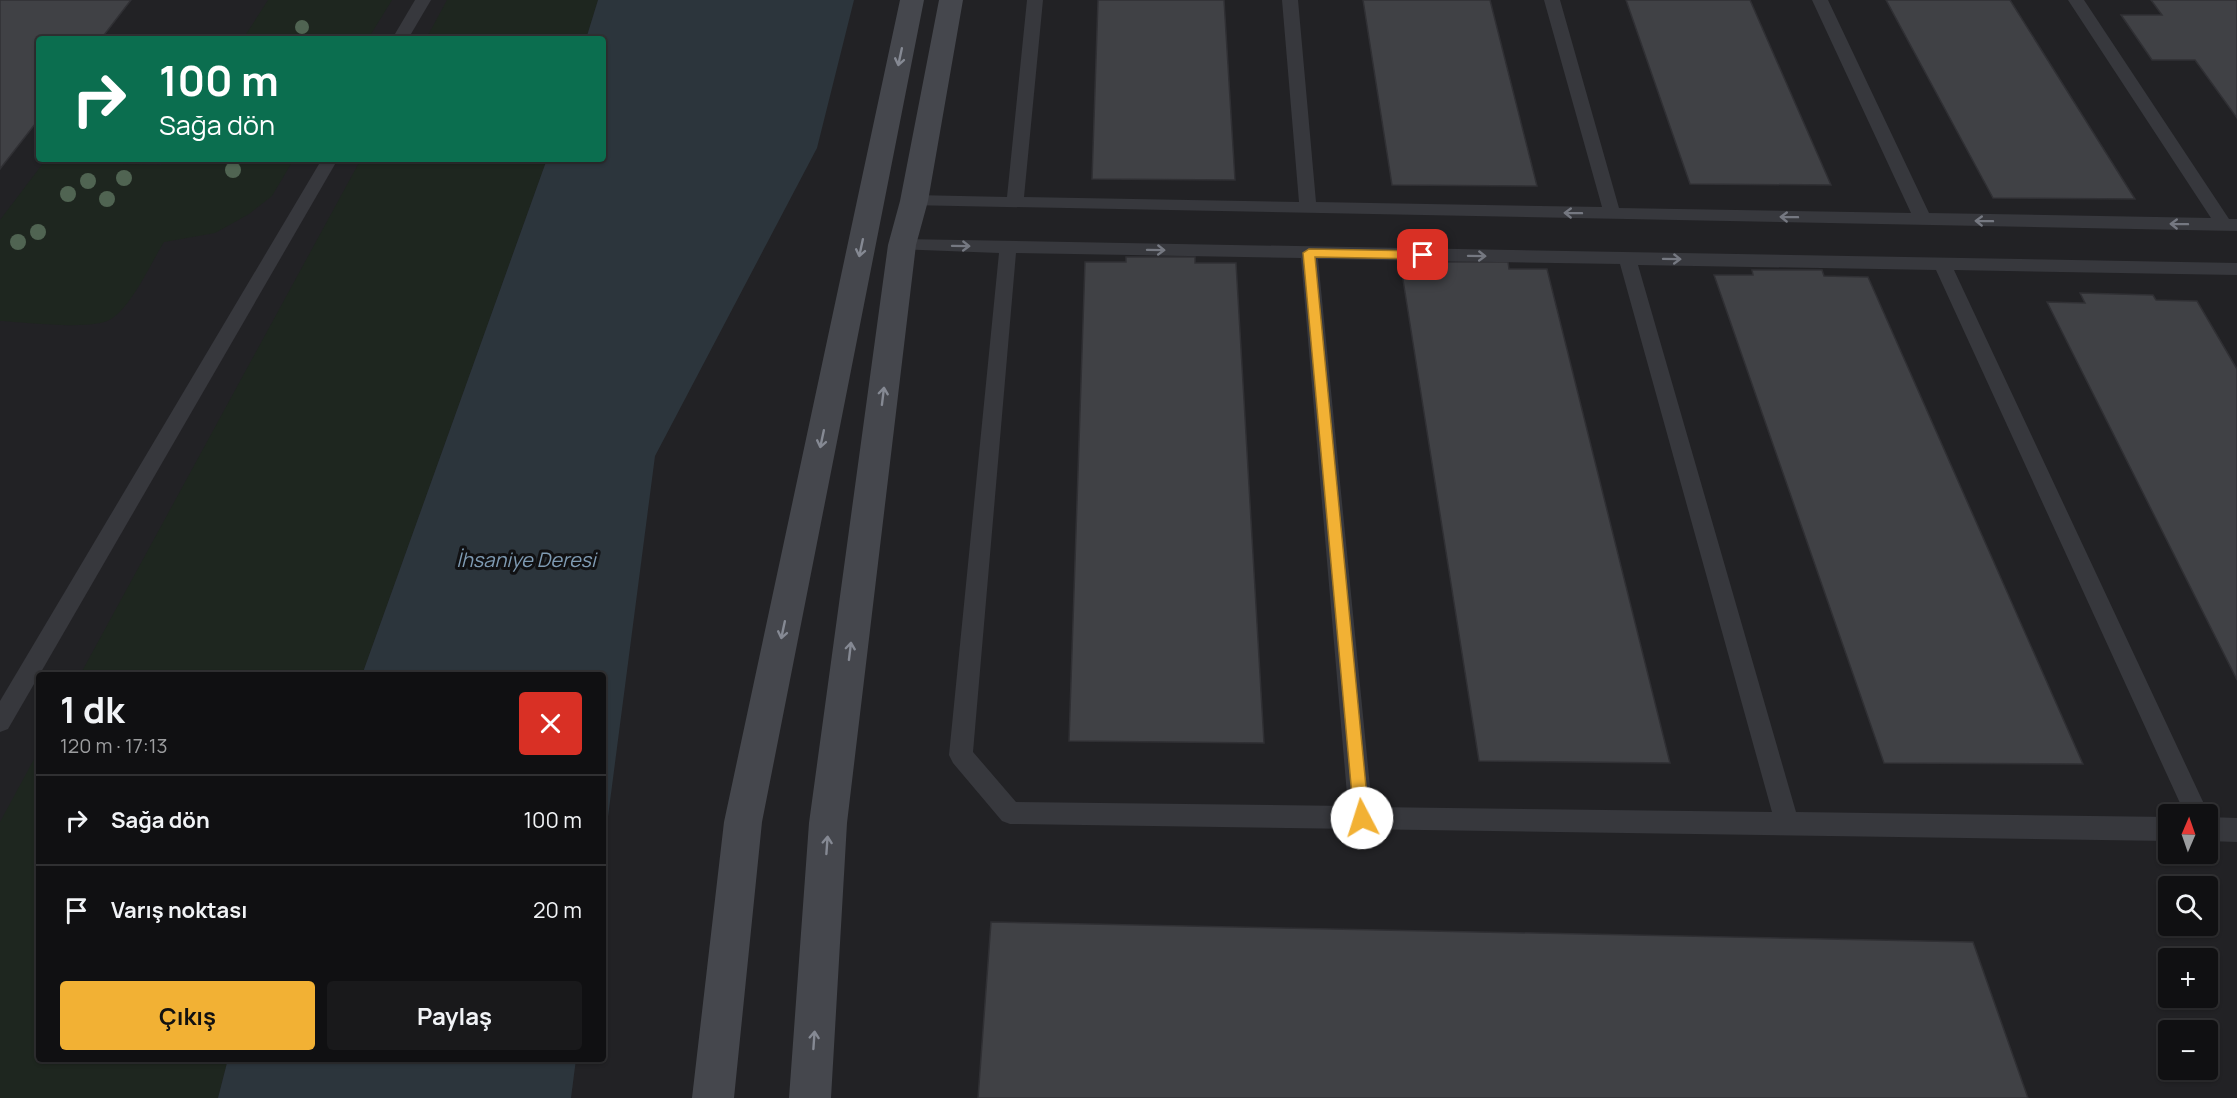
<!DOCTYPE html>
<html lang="tr">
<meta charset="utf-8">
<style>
body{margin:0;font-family:Manrope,sans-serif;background:#19191b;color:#f1f3f6;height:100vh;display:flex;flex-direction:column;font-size:22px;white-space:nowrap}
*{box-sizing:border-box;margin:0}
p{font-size:20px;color:#9c9d9f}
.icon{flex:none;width:33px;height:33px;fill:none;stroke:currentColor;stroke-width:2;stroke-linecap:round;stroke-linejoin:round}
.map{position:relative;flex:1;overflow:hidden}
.details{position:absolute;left:36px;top:672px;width:570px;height:390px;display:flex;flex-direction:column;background:#101012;border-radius:6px;box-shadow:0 2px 4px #0004,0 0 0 2px #303032}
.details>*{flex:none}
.top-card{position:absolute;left:36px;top:36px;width:570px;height:126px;border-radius:6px;box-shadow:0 2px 4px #0004,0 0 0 2px #303032;background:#0b6e4f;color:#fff;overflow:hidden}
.needle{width:39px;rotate:2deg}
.fabs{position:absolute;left:2158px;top:804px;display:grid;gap:12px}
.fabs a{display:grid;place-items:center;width:60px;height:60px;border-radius:6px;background:#101012;box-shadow:0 2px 4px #0004,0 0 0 2px #303032;font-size:30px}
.pin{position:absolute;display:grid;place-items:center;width:51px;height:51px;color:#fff;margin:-26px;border-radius:12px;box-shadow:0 3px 9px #0006}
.me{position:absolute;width:66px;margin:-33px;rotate:355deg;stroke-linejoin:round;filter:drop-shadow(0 0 4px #0008)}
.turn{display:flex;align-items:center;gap:21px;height:126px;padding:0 24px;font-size:27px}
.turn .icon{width:78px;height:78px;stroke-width:2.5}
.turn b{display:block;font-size:42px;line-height:51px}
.round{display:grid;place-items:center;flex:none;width:63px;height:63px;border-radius:6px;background:#19191b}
.headline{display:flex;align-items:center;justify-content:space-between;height:102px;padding:0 24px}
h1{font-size:36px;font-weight:700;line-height:45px}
.action{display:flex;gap:12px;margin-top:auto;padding:12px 24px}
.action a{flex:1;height:69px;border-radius:6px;background:#f2b134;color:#111;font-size:24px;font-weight:700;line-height:69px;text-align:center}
.action a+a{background:#19191b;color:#f1f3f6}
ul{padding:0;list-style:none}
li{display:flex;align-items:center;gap:18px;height:90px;padding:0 24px;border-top:2px solid #303032}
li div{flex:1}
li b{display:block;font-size:22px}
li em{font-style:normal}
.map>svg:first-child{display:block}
.built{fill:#222225;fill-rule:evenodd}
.green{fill:#1e261f}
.water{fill:#2c353c}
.building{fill:#404145;stroke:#303034;stroke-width:1.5}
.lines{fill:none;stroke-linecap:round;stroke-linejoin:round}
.lane{fill:#37383d;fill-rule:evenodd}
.secondary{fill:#45474d;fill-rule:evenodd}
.tree{fill:#506452}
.oneway{stroke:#858993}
.oneway2{stroke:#757881}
.route{fill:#f2b134;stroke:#9d7322;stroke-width:1.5}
.labels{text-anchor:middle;stroke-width:6;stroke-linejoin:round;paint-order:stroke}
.water-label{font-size:20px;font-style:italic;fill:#7f9bb3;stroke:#111113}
</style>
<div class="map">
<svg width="2237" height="1098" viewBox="0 0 2237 1098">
<rect width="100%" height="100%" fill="#161618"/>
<path class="built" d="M0,0H2237V1098H0ZM39,39H603V159H39ZM39,675H603V1059H39ZM2169,814H2208V854H2169ZM2169,886H2208V926H2169ZM2169,958H2208V998H2169ZM2169,1030H2208V1070H2169Z"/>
<g class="green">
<path d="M268,0H392L368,39H243Z"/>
<path d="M447,0H598L586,39H426Z"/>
<path d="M165,159H294L272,196L249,214L215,233L164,242C151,263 132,306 111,319C93,331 24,322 0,321V220L44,162L161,165Z"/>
<path d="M361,159H547L362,675H80Z"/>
<path d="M39,750V1059H228L218,1098H0V822Z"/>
</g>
<g class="water">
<path d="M598,0H854L817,148L655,456L603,855V675H362L547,159H603V39H586Z"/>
<path d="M228,1059H576L571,1098H218Z"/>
</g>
<g class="building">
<path d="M0,0H131L101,39H39V119L0,169Z"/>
<path d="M1098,0H1224L1235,180L1092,179Z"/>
<path d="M1363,0H1490L1537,186L1392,185Z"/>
<path d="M1626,0H1750L1831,185L1690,184Z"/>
<path d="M1886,0H2010L2135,199L1993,198Z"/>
<path d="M2151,0H2237V118L2195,60H2152L2121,15H2162Z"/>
<path d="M1126,257H1195V263H1236L1264,743L1069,741L1085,262H1126Z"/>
<path d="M1441,262H1508L1509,269H1547L1670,763L1479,761L1401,267H1442Z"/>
<path d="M1752,270H1822L1824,276L1868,277L2083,764L1884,763L1714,275H1753Z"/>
<path d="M2080,293L2153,295L2156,300L2197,301L2237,369V680L2047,302L2085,303Z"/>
<path d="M991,922L1973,942L2028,1098H978Z"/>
</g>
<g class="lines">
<g class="lane">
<path d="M415,0H431L408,39H392Z"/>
<path d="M1027,0H1043L1024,197L1299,202L1282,0H1298L1316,202L1602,207L1544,0H1560L1619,208L1911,213L1812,0H1828L1929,213L2211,218L2068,0H2084L2229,219H2237V231L908,205L905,201L908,197L914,195L1007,197Z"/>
<path d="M322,159H338L8,729L0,732V701Z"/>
<path d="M902,239L2237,263V275L1954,270L2205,806L2209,814L2208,816L2185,814L1936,270L1638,265L1796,812L2169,817V841L1010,824L1002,821L953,763L949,755L999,253L896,249L893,245L896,241ZM1016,253L1301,258L1348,806L1016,802L973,752ZM1318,259L1620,264L1772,812L1372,807Z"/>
<path d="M2208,817L2237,818V842L2208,841Z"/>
</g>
<g class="secondary">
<path d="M900,0H924L762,822L734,1098H692L724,822Z"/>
<path d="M939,0H963L928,201L916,245L847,823L831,1098H789L809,823L888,245L900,201Z"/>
</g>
</g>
<g class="tree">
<circle cx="302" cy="27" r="7"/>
<circle cx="233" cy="170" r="8"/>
<circle cx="124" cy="178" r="8"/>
<circle cx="88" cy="181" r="8"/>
<circle cx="68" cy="194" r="8"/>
<circle cx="107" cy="199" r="8"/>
<circle cx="38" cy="232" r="8"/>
<circle cx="18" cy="242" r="8"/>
</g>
<defs><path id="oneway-shaft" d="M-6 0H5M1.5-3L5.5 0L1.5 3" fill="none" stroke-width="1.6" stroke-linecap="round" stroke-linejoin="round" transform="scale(1.5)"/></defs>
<g class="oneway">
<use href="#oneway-shaft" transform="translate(900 57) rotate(102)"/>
<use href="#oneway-shaft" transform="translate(861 248) rotate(102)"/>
<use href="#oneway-shaft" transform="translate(883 396) rotate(-83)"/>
<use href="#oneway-shaft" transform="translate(822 439) rotate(102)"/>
<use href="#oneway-shaft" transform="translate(783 630) rotate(102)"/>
<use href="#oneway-shaft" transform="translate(850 651) rotate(-83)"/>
<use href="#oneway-shaft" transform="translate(827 845) rotate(-86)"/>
<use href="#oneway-shaft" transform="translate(814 1040) rotate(-86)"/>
</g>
<g class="oneway2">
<use href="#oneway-shaft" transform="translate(1573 213) rotate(-179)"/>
<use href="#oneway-shaft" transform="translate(1789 217) rotate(-179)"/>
<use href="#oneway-shaft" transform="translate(1984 221) rotate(-179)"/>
<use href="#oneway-shaft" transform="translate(2179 224) rotate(-179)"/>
<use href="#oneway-shaft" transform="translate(961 246) rotate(1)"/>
<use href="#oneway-shaft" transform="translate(1156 250) rotate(1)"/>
<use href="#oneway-shaft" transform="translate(1477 256) rotate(1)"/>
<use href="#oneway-shaft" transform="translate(1672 259) rotate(1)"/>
</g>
<path class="route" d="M1309,249L1423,251L1428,255L1423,259L1315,257L1369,818L1367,824L1362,826L1356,824L1354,818L1303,253Z"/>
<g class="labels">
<g class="water-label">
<text x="526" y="567">İhsaniye Deresi</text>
</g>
</g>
</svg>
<div class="fabs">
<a><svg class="needle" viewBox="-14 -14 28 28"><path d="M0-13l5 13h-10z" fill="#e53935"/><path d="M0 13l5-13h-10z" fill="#9c9d9f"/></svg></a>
<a><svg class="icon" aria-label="search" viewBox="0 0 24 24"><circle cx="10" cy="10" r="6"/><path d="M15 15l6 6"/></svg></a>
<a>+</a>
<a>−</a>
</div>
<div class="pin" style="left:1423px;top:255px;background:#d93025"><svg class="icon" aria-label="arrive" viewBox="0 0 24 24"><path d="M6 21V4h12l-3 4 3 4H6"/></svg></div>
<svg class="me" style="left:1362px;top:818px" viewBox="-20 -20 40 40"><circle r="19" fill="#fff"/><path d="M0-13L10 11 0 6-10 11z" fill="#f2b134"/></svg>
<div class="top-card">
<div class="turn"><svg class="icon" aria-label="right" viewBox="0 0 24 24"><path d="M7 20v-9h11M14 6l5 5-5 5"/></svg><div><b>100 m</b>Sağa dön</div></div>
</div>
<section class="details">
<div class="headline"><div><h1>1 dk</h1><p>120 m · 17:13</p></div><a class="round" style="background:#d93025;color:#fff"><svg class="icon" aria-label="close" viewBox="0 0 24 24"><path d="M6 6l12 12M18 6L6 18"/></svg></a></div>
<ul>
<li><svg class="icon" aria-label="right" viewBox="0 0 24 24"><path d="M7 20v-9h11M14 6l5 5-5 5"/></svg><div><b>Sağa dön</b></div><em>100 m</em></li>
<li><svg class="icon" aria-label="arrive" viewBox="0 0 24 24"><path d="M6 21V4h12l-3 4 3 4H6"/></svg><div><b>Varış noktası</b></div><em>20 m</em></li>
</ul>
<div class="action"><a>Çıkış</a><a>Paylaş</a></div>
</section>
</div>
